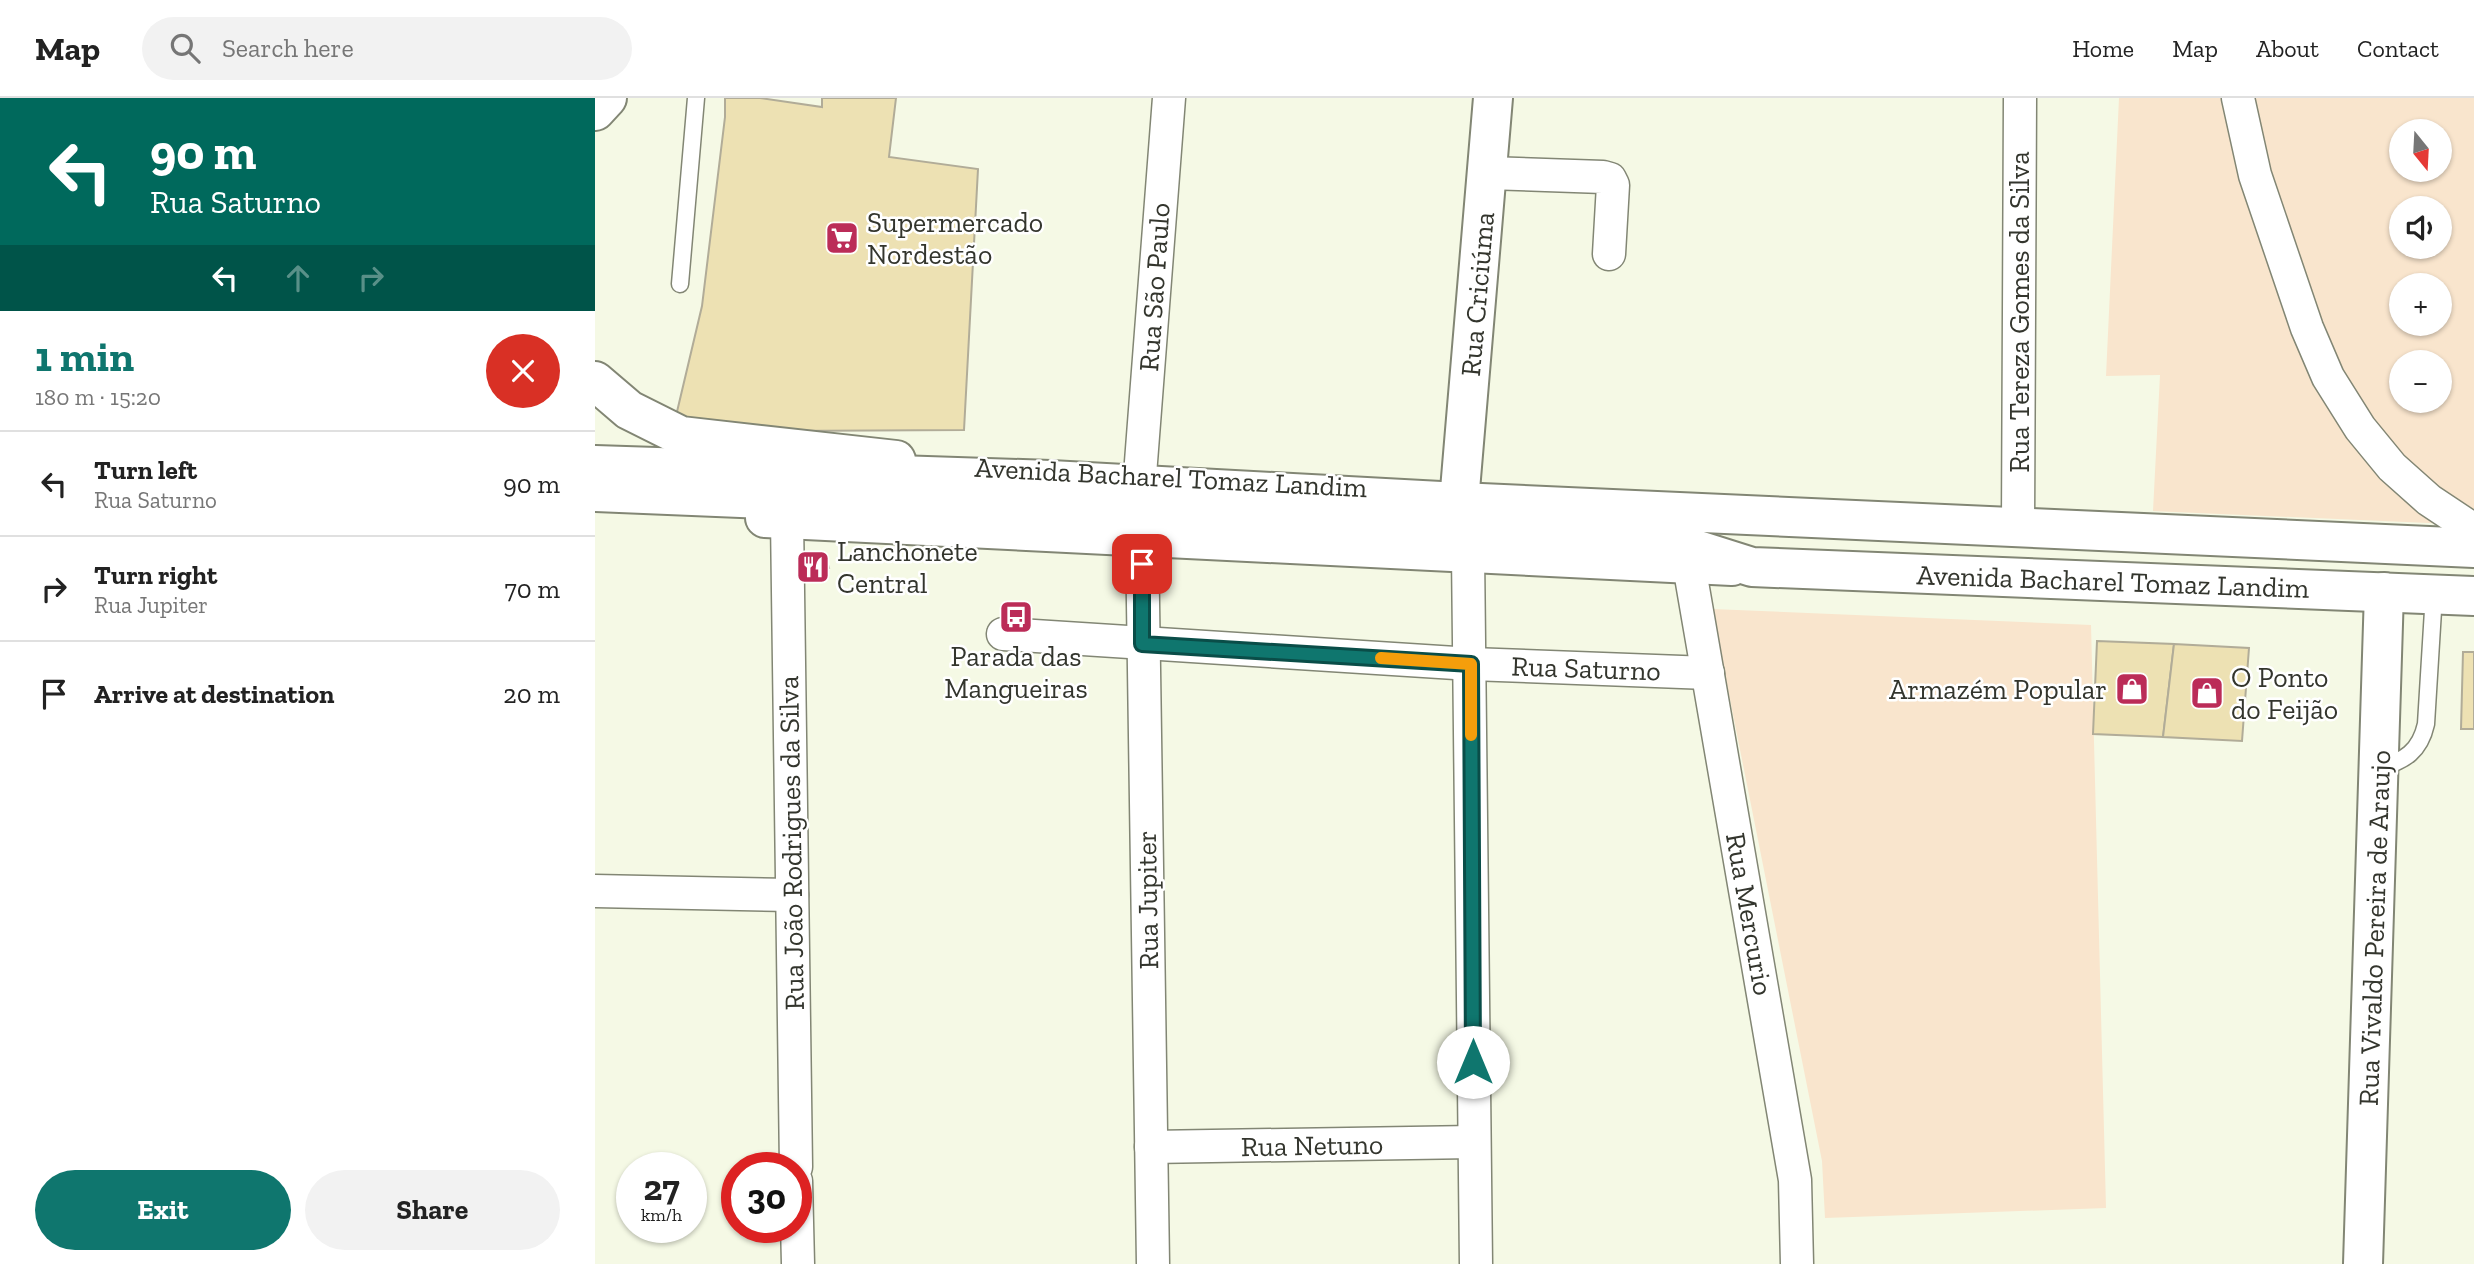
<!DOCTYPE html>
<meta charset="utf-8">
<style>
body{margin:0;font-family:"Zilla Slab",serif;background:#f2f2f2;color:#222;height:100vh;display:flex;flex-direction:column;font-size:26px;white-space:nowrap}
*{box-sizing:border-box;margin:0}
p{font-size:23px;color:#767676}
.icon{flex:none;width:38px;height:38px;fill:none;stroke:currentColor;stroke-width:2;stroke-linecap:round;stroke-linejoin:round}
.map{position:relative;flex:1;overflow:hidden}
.sheet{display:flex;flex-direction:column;background:#fff;width:595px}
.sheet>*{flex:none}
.hud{background:#00695c;color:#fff;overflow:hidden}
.needle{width:46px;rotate:162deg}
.controls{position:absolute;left:1794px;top:21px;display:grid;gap:14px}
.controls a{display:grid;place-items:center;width:63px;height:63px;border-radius:50%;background:#fff;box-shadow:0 2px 5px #0004;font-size:35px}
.speed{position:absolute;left:21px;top:1054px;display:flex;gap:14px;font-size:35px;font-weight:700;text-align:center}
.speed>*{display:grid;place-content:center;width:91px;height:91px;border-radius:50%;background:#fff;box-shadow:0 2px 5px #0004;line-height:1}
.speed small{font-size:18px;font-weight:400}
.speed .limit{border:10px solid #d22;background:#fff;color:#111}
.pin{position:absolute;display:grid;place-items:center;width:60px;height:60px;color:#fff;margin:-30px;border-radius:14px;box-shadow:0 4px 10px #0006}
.me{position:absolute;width:77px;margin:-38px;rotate:0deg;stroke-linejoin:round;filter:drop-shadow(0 0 5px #0008)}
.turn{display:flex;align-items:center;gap:24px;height:147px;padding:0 35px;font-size:32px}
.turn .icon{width:91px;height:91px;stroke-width:2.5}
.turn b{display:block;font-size:49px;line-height:60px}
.lanes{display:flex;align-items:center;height:66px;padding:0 35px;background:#0003;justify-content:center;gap:35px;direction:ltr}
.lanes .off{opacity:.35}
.round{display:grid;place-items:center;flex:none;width:74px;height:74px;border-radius:37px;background:#f2f2f2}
.headline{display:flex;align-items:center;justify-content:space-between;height:119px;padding:0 35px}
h1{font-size:42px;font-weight:700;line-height:52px;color:#0f766e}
.action{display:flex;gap:14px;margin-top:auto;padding:14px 35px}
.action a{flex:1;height:80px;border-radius:42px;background:#0f766e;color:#fff;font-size:28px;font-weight:700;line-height:80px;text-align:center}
.action a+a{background:#f2f2f2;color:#222}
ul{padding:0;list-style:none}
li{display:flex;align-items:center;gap:21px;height:105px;padding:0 35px;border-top:2px solid #e0e0e0}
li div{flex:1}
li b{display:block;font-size:26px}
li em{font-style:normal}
header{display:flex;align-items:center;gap:42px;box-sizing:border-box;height:98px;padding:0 35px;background:#fff;border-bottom:2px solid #e0e0e0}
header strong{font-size:33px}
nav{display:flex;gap:38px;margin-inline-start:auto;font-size:24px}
.search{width:490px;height:63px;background:#f2f2f2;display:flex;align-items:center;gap:18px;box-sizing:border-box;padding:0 24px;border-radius:38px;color:#767676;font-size:26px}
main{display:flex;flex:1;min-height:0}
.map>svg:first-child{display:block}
.green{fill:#f9e5cd;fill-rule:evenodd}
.building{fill:#ede1b3;stroke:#b1ac98;stroke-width:2}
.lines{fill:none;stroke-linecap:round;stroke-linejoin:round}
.lane-casing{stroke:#828674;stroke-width:19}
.street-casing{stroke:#828674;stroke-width:35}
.secondary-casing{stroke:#828674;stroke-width:42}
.primary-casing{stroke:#828674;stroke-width:42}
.highway-casing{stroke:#828674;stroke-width:42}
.lane{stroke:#fff;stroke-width:16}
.street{stroke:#fff;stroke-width:32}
.secondary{stroke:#fff;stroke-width:38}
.primary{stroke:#fff;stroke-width:38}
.highway{stroke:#fff;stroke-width:38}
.route-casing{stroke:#0a4d48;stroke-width:18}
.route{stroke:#0f766e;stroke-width:12}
.slow{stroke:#f59e0b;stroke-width:12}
.labels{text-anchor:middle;stroke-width:5;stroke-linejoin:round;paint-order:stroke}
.poi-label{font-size:28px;fill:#33352d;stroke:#fff;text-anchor:start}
.street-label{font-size:28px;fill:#33352d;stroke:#fff}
</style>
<header>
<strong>Map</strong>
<div class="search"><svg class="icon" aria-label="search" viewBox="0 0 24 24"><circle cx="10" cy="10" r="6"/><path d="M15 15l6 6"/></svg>Search here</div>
<nav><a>Home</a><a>Map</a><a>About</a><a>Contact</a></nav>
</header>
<main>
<section class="sheet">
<div class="hud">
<div class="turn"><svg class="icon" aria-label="left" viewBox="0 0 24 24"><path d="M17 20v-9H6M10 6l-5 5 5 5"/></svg><div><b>90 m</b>Rua Saturno</div></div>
<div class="lanes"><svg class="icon" aria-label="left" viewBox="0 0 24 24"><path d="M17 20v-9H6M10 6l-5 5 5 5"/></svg><svg class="icon off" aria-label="ahead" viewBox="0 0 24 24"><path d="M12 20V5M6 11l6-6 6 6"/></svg><svg class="icon off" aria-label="right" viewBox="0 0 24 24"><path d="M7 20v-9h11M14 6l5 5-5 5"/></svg></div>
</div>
<div class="headline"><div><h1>1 min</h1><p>180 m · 15:20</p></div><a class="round" style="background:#d93025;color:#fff"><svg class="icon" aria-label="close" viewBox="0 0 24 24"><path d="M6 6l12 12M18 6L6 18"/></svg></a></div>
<ul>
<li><svg class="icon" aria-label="left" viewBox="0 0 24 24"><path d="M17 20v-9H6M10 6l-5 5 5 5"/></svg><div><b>Turn left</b><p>Rua Saturno</p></div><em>90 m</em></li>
<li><svg class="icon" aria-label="right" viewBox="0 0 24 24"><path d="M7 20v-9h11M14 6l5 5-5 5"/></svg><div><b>Turn right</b><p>Rua Jupiter</p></div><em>70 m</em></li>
<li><svg class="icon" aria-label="arrive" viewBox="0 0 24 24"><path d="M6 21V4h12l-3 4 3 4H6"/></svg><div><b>Arrive at destination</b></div><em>20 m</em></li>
</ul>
<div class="action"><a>Exit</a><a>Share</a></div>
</section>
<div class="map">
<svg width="1879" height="1166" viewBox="0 0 1879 1166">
<rect width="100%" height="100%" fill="#f5f9e5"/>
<g class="green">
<path d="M1524,0H1879V427L1558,413L1565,277L1511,278ZM1806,33H1844V72H1806ZM1806,110H1844V149H1806ZM1806,187H1844V226H1806ZM1806,264H1844V303H1806Z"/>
<path d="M1117,511L1496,527L1511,1110L1230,1120L1227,1063Z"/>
</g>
<g class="building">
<path d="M130,0H165L227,9V0H301L294,59L383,71L369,332L182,333L81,318L107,208L130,19Z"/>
<path d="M230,457L234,470L208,483L202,469Z"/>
<path d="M1502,543L1579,546L1568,639L1498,636Z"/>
<path d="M1579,546L1654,550L1647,643L1568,639Z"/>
<path d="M1868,554H1879V631H1866Z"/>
</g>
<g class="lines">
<defs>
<g id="lane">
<path d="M85,186L101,0"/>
<path d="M1784,670C1810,663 1825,653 1831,626L1839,496"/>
</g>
<g id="street">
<path d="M1643,0L1660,77L1712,230L1733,279L1765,330L1797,369L1834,402L1879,432"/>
<path d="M893,75L1008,79L1015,81L1018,87L1014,156"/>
<path d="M545,377L574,0"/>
<path d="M192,421L201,1069"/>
<path d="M1423,429L1425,0"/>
<path d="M547,439L558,1166"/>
<path d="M873,455L881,1166"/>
<path d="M1094,467L1200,1082L1202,1166"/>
<path d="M408,536L876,566L1113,575"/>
<path d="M0,793L197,797"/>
<path d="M556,1049L878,1044"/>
<path d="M201,1083L203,1166"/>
</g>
<g id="secondary">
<path d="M865,392L898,0"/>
<path d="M1768,1166L1789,494"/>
</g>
<g id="primary">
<path d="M0,13L12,0"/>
<path d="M0,283L34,312L86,338L301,362"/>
<path d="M170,420L1137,468"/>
</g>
<g id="highway">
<path d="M0,367L456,382L864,404L1879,450"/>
<path d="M0,394L454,413L1081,445L1157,469L1879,498"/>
</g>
</defs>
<use href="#lane" class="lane-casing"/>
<use href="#street" class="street-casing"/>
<use href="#secondary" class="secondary-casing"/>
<use href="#primary" class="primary-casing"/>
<use href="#highway" class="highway-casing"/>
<use href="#lane" class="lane"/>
<use href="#street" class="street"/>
<use href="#secondary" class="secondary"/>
<use href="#primary" class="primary"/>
<use href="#highway" class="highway"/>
</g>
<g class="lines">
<defs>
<path id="route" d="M547,466V546L876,566L878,964"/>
</defs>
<use href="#route" class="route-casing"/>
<use href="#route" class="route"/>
<path class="slow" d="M786,560L876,566V637"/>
</g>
<defs>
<symbol id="supermarket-square" viewBox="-11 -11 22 22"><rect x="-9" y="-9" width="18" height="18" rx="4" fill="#bb2c58" stroke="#fff"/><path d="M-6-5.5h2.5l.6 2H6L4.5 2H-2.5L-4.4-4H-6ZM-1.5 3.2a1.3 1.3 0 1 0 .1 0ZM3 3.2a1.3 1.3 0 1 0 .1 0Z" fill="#fff"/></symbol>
<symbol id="restaurant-square" viewBox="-11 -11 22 22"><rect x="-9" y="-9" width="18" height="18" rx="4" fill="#bb2c58" stroke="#fff"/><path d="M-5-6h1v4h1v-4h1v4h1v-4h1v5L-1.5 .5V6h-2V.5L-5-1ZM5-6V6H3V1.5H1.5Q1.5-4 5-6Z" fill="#fff"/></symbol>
<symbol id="bus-square" viewBox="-11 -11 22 22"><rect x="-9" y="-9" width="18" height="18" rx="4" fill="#bb2c58" stroke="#fff"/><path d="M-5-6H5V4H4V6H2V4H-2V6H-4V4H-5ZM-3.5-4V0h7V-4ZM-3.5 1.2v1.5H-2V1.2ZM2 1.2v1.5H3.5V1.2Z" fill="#fff"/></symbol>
<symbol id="shop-square" viewBox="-11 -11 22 22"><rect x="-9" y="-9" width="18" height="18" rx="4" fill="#bb2c58" stroke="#fff"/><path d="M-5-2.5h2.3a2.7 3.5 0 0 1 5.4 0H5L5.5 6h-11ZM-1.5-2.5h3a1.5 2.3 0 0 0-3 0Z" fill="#fff"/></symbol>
</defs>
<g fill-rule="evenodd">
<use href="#supermarket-square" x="228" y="121" width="38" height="38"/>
<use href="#restaurant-square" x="199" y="450" width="38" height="38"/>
<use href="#bus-square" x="402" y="500" width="38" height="38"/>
<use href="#shop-square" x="1518" y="572" width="38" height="38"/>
<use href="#shop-square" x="1593" y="576" width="38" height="38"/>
</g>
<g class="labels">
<g class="poi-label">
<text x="272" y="134">Supermercado<tspan x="272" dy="32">Nordestão</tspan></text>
<text x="242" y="463">Lanchonete<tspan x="242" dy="32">Central</tspan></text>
<text x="421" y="568" text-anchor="middle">Parada das<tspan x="421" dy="32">Mangueiras</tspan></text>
<text x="1636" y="589">O Ponto<tspan x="1636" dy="32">do Feijão</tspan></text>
<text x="1512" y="601" text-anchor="end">Armazém Popular</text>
</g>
<g class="street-label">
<text transform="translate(559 189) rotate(-86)" y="10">Rua São Paulo</text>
<text transform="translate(882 196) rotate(-85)" y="10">Rua Criciúma</text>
<text transform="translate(1424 214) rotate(-90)" y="10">Rua Tereza Gomes da Silva</text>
<text transform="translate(576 379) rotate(3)" y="10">Avenida Bacharel Tomaz Landim</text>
<text transform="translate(1518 483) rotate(2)" y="10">Avenida Bacharel Tomaz Landim</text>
<text transform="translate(991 570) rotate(2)" y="10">Rua Saturno</text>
<text transform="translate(196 745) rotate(-91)" y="10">Rua João Rodrigues da Silva</text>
<text transform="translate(552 802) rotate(-91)" y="10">Rua Jupiter</text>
<text transform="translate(1155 816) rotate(80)" y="10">Rua Mercurio</text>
<text transform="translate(1779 830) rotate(-88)" y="10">Rua Vivaldo Pereira de Araujo</text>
<text transform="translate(717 1047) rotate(-1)" y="10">Rua Netuno</text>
</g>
</g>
</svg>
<div class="controls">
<a><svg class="needle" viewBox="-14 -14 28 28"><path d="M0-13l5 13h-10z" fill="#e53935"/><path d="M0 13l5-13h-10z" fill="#767676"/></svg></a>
<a><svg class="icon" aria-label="sound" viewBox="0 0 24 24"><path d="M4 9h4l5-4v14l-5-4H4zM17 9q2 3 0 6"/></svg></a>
<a>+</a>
<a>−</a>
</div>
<div class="speed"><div>27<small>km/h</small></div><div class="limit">30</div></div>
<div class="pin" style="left:547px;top:466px;background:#d93025"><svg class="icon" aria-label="arrive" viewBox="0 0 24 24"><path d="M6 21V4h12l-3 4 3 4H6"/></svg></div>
<svg class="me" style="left:878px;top:964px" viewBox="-20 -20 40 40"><circle r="19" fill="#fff"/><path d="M0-13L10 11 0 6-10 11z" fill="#0f766e"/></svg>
</div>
</main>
